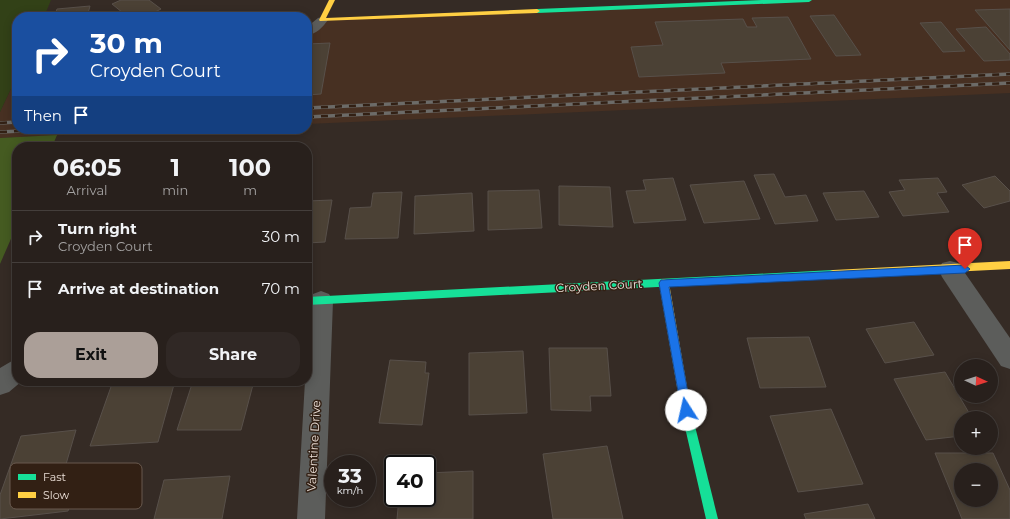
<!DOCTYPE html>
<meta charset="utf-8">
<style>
body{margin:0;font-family:Montserrat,sans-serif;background:#302825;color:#f1f3f6;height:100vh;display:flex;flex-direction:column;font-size:15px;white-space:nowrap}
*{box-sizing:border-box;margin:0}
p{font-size:13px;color:#a5a3a3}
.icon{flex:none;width:22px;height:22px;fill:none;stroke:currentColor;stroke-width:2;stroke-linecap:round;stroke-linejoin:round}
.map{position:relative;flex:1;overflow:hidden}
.drawer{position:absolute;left:12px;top:142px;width:300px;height:244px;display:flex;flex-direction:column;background:#28201c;border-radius:16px;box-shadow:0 2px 10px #0003,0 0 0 1px #443e3b}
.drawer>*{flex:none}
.hud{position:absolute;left:12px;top:12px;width:300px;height:122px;border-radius:16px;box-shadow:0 2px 10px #0003,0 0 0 1px #443e3b;background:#1a4fa0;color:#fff;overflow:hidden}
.needle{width:26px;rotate:93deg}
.buttons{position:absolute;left:954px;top:359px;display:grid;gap:8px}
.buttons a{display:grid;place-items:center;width:44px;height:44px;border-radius:50%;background:#28201c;box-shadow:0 2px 10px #0003,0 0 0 1px #443e3b;font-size:20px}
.speed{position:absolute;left:324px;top:455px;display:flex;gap:8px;font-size:20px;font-weight:700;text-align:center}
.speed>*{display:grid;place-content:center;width:52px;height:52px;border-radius:50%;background:#28201c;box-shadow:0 2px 10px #0003,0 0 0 1px #443e3b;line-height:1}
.speed small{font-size:10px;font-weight:400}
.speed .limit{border:2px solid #111;border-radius:6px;background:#fff;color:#111}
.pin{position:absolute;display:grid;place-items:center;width:34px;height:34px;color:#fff;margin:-41px -17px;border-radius:50% 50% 50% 0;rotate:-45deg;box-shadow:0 0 4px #0007}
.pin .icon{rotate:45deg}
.me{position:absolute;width:44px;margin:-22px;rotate:350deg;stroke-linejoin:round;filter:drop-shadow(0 0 3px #0008)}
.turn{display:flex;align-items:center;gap:14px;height:84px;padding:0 12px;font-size:18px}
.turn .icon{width:52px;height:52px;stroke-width:2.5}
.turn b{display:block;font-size:28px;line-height:34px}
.then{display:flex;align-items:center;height:38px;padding:0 12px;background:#0003;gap:8px;font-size:15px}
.eta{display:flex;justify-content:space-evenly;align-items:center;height:68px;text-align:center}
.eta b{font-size:24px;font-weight:700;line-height:28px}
.action{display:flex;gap:8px;margin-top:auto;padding:8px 12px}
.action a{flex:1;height:46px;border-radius:16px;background:#ab9f98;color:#111;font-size:16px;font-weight:700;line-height:46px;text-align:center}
.action a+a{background:#302825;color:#f1f3f6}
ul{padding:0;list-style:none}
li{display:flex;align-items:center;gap:12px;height:52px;padding:0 12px;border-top:1px solid #443e3b}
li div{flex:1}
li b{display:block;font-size:15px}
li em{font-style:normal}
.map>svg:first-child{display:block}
.built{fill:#473022}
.green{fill:#324117}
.forest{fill:#455b21}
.building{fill:#4b4135;stroke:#58504a;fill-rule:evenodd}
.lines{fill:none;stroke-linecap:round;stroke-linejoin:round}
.lane{fill:#5c5d5b;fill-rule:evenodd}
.street{fill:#5c5d5b;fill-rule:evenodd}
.fast{fill:#16e098;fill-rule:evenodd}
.slow{fill:#ffcf43;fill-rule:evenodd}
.rail-casing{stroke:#6c6b68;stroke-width:3.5}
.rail{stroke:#322014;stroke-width:2.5;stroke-dasharray:7;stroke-linecap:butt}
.route{fill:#1a73e8;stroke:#114b97}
.labels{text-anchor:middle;stroke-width:3;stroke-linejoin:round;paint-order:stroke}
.street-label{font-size:12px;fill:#eaded6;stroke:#322014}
.key{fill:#322014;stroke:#69594e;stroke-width:1}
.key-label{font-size:11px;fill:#eaded6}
</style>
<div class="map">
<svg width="1010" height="519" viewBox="0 0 1010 519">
<rect width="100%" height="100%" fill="#352b25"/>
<g class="built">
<path d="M791,0H1010V93L307,124V28L322,20Z"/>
<path d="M17,76V129H192L0,138V112Z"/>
</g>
<path class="green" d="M0,0H51L44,17H17V76L0,112Z"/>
<path class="forest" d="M57,135L52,147H17V225L0,264V138Z"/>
<g class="building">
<path d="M121,0H149L161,9L145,17H128L112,4Z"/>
<path d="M90,6L87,17H54L57,9Z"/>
<path d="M1010,9V50L975,10Z"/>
<path d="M834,15L861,55L836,56L810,16Z"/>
<path d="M788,17L811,59L721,63L725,73L639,77L631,47L663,45L655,22L743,19L747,27H757L752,18Z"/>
<path d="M941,22L965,51L943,52L920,23Z"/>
<path d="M986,27L1010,54V60L984,61L956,29Z"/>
<path d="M330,43L321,94L307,95V44Z"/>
<path d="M774,174L785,197L806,195L818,221L775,224L754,175Z"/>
<path d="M995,176L1010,191V201L984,208L962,185Z"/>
<path d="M673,178L686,220L634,223L626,191L646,190L643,180Z"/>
<path d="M938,178L947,192L937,193L949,212L903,216L889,192L905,190L899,180Z"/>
<path d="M744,181L760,219L704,223L690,185Z"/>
<path d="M559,186L610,187L613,227L559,225Z"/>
<path d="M539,190L542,228L488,230V191Z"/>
<path d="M864,191L879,217L836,220L823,193Z"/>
<path d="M402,192L398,238L345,239L350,208L371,207L373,193Z"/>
<path d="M472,193L474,231L414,234L415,196Z"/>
<path d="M332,200L325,242L307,243V201Z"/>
<path d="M914,322L934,355L885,363L866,329Z"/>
<path d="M809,337L826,387L760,388L747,338Z"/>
<path d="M549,348H607L611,396H590L591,411L551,410Z"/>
<path d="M523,351L527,413L469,415V353Z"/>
<path d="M390,360L426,362L425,373H429L422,425L379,423Z"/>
<path d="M945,372L972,418H961V436L926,440L894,379Z"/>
<path d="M175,381L158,442L90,446L112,384Z"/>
<path d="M193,381H254L241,430H177Z"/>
<path d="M831,409L863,484L798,492L770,416Z"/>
<path d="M76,430L64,471L80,469L68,511L0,519V495L21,436Z"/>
<path d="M607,446L623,519H553L543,454Z"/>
<path d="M935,453H993L1010,490V519H962ZM961,470H991V500H961Z"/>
<path d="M473,471V519H397L399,498H427V473Z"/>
<path d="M230,476L222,519H154L164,480Z"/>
<path d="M868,504L875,519H806L804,514Z"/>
</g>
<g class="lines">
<path class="lane" d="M322,17L328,20C322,28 317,33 307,36V27L318,18Z"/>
<g class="street">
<path d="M950,261L958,263L1010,338V369L1001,366L942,277L939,270L942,263Z"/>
<path d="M321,291L329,294L333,301L325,519H297L305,381H307L309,301L313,294Z"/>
<path d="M17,358V381H22L9,392L0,395V368Z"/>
</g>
<g class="fast">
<path d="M762,0H812L809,2L537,13L534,11L537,9Z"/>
<path d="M833,270L836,271L838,274L836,277L833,278L307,305V297Z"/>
<path d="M686,405L690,406L691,410L718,519H706L681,410L682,406Z"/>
</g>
<g class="slow">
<path d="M329,0H335L326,18L537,9L540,11L537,13L320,21L319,20Z"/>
<path d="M1010,261V269L833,278L830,277L828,274L830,271L833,270Z"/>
<path d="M664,279L667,280L669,283L691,410L690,414L686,415L682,414L681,410L659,283L661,280Z"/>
</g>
<defs>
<g id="rail">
<path d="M307,108L1010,74"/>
<path d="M307,117L1010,83"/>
<path d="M0,123L17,122"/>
<path d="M0,132L63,129"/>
</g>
</defs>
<use href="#rail" class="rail-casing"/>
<use href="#rail" class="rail"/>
</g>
<path class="route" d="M965,265L970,269L965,273L669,287L691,410L690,414L686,415L682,414L659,283L661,280Z"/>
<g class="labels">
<g class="street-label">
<text transform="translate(599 286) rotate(-3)" y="4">Croyden Court</text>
<text transform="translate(314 446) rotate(-87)" y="4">Valentine Drive</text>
</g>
</g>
<rect x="10" y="463" width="132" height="46" rx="6" class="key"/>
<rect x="18" y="474" width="18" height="6" fill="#16e098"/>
<rect x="18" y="492" width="18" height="6" fill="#ffcf43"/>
<g class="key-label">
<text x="43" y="481">Fast</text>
<text x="43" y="499">Slow</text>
</g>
</svg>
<div class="buttons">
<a><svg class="needle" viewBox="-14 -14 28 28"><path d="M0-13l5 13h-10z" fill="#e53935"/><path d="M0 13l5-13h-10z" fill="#a5a3a3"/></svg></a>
<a>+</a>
<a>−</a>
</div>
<div class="speed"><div>33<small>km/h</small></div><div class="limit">40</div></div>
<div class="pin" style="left:965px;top:269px;background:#d93025"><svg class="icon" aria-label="arrive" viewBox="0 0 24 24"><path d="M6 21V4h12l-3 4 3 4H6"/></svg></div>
<svg class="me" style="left:686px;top:410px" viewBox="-20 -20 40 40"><circle r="19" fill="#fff"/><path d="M0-13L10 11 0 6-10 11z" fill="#1a73e8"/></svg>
<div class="hud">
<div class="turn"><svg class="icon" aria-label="right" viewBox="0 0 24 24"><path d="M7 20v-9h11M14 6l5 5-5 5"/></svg><div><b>30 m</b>Croyden Court</div></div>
<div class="then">Then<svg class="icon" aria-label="arrive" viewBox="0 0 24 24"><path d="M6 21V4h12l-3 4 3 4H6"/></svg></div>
</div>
<section class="drawer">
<div class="eta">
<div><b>06:05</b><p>Arrival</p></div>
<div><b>1</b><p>min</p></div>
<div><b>100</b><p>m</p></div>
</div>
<ul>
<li><svg class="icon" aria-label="right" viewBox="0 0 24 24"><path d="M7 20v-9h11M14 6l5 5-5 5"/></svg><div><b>Turn right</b><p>Croyden Court</p></div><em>30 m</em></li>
<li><svg class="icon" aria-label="arrive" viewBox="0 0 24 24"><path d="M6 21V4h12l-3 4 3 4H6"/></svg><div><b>Arrive at destination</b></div><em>70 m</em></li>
</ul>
<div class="action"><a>Exit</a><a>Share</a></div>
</section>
</div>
